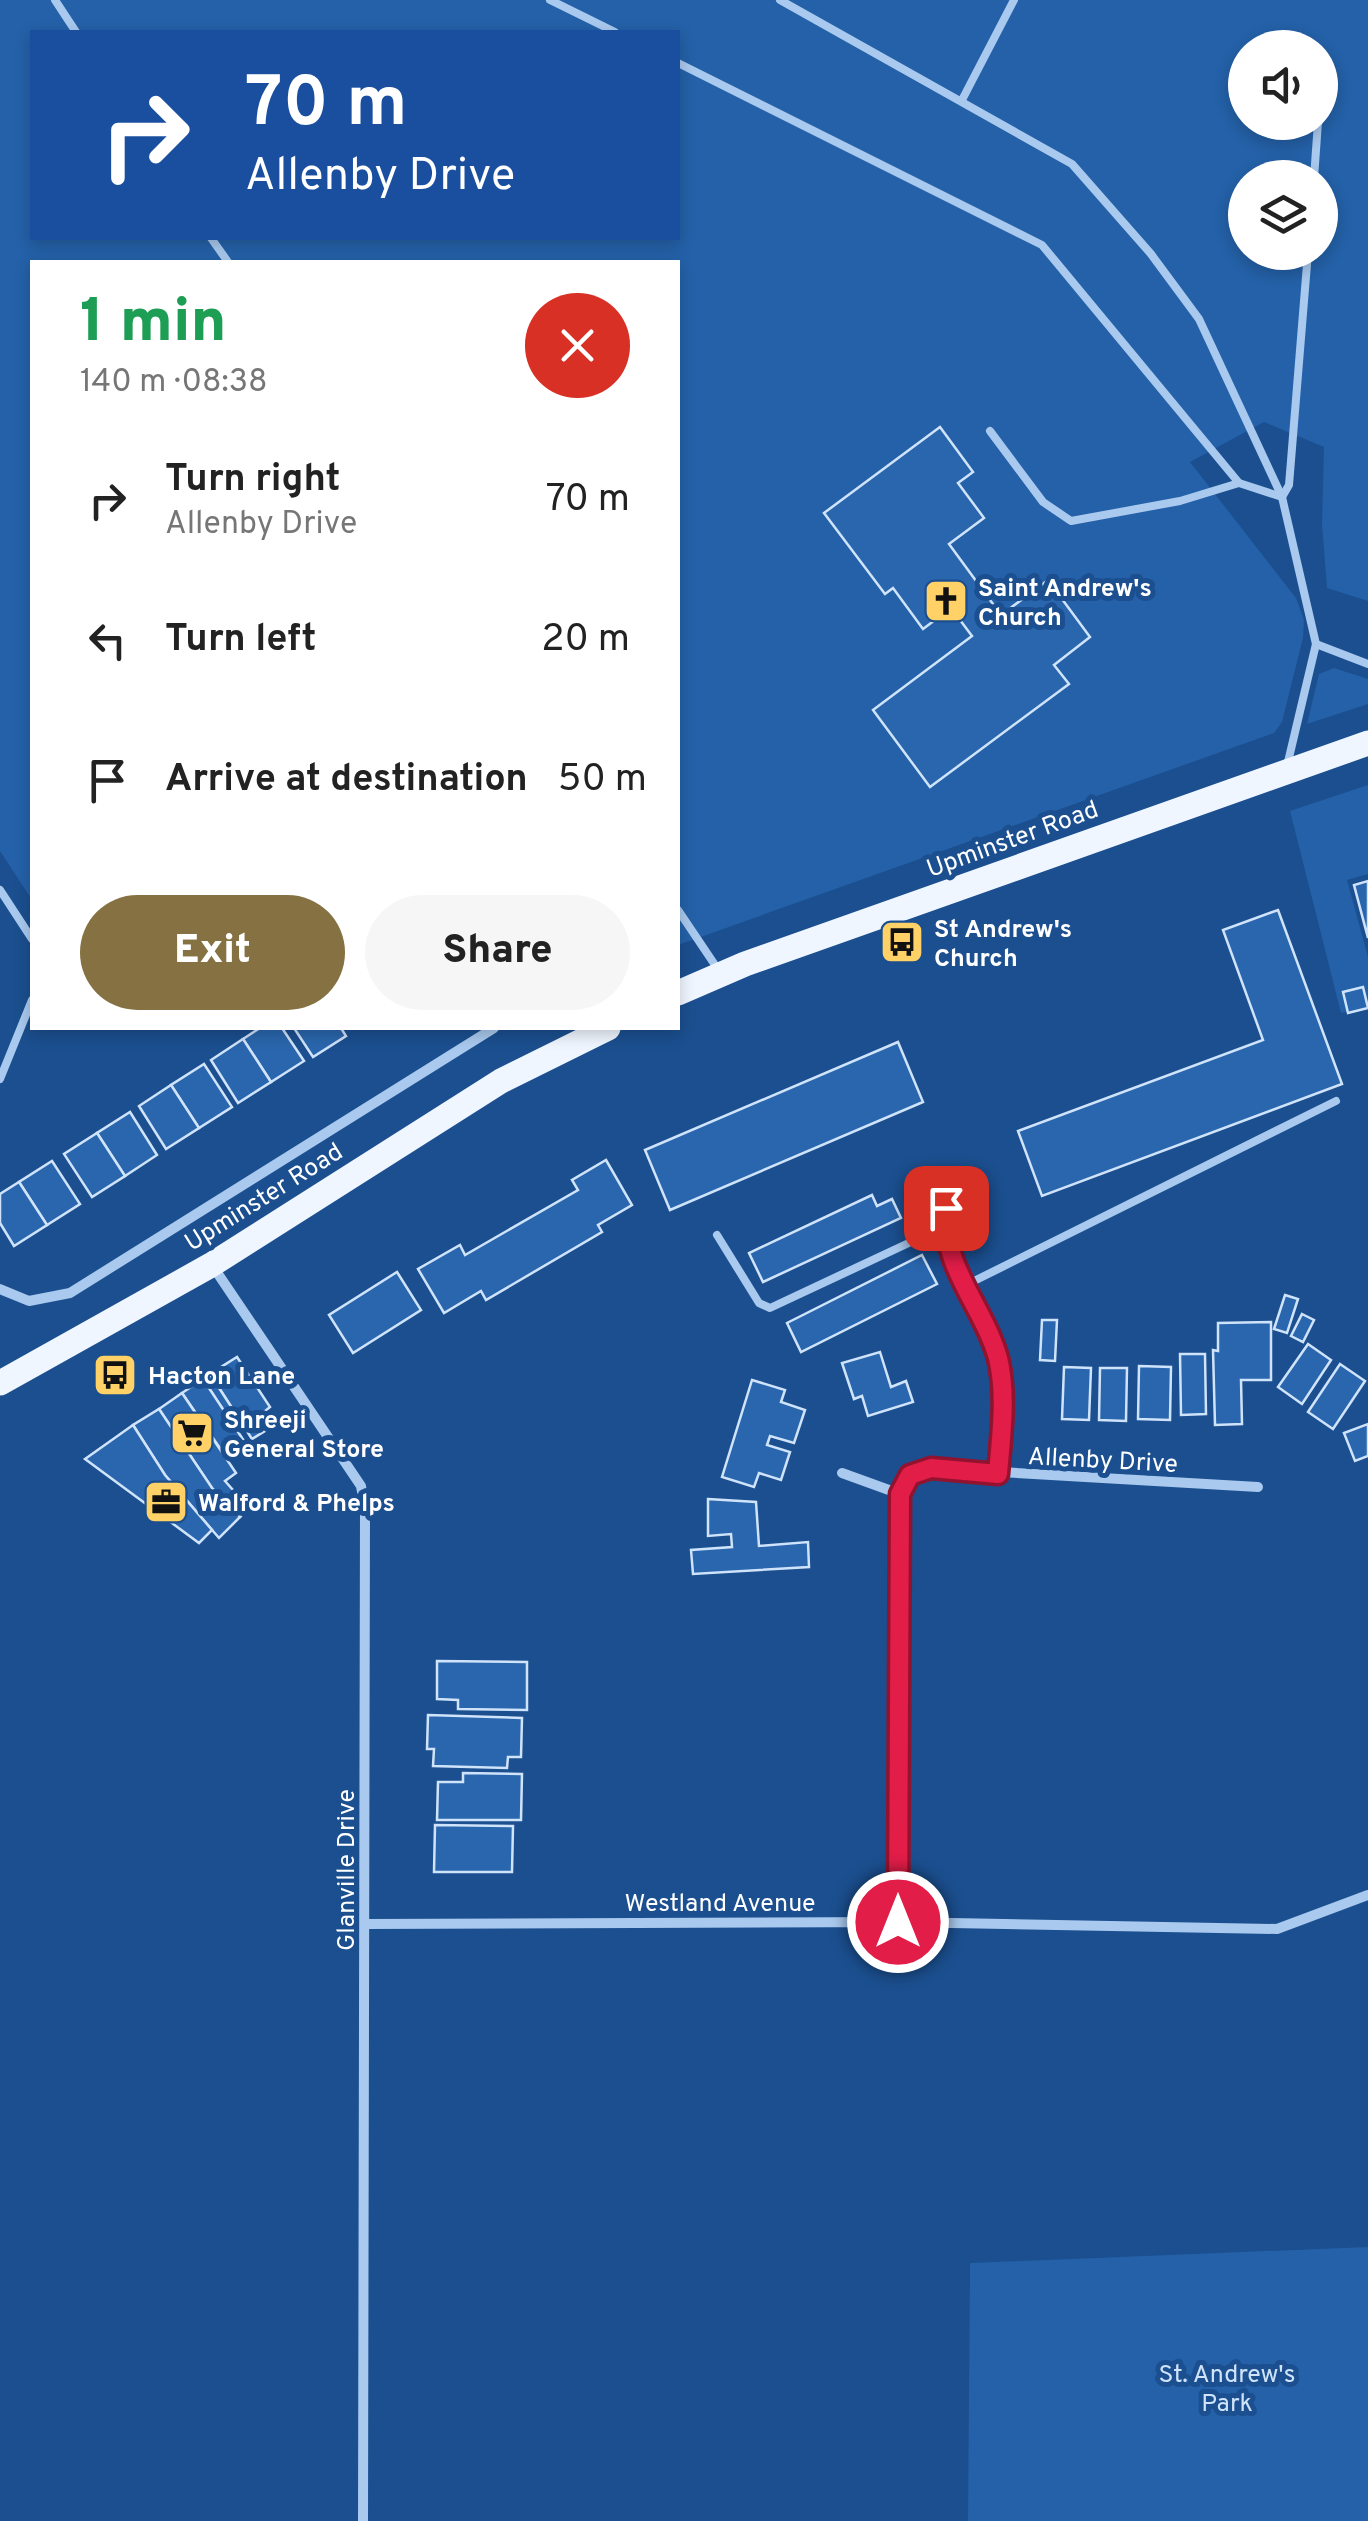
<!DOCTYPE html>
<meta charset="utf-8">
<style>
body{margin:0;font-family:Overpass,sans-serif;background:#f6f6f6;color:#222;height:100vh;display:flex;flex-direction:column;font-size:38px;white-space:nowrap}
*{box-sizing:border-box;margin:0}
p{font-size:32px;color:#767676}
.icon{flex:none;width:55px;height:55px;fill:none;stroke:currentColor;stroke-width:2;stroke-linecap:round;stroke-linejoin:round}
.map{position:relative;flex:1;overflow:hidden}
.drawer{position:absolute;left:30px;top:260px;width:650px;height:770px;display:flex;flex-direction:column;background:#fff;border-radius:0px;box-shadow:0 5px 15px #0003}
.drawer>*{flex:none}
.guide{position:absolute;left:30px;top:30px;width:650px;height:210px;border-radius:0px;box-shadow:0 5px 15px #0003;background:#1a4fa0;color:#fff;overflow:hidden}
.buttons{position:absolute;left:1228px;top:30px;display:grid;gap:20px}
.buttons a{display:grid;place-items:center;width:110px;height:110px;border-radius:50%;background:#fff;box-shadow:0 5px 15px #0003;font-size:50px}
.pin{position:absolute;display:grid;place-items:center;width:85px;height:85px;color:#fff;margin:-42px;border-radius:20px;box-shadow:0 5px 15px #0006}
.me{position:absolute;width:110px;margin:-55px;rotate:0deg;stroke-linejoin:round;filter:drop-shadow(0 0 8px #0008)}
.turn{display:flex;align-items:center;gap:35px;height:210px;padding:0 50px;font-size:45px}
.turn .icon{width:130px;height:130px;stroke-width:2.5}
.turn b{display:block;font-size:70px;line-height:85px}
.round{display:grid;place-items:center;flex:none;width:105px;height:105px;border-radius:52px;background:#f6f6f6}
.overview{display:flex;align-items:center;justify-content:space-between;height:170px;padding:0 50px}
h1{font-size:60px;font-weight:800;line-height:75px;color:#1e9e55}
.button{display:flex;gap:20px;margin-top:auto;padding:20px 50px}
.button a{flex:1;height:115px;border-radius:60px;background:#857141;color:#fff;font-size:40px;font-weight:800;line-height:115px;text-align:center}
.button a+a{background:#f6f6f6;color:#222}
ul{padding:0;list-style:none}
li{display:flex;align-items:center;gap:30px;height:140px;padding:0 50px}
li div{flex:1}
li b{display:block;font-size:38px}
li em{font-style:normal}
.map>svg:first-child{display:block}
.green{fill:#2461a8;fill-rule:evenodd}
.building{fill:#2a66ad;stroke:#cfe3fa;stroke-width:2.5}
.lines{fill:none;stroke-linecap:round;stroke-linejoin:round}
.lane{stroke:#a9c9ee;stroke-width:8}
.street{stroke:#a9c9ee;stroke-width:10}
.primary{stroke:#f0f6ff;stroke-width:25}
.route-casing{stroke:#92132f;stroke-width:25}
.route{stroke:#e11d48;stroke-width:18}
.labels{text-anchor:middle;stroke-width:10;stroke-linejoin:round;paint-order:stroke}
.poi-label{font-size:25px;font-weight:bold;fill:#fff;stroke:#1b4f8f;text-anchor:start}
.street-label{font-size:25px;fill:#fff;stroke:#1b4f8f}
.park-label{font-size:25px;fill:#cfe3fa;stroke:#1b4f8f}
</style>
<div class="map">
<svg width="1368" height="2521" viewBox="0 0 1368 2521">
<rect width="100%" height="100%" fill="#1b4f8f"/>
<g class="green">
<path d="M0,0H1368V601L1327,588L1322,524L1324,447L1264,422L1190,462L1296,598L1304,620L1303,638L1282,722L1274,733L678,945V262H32V900L0,851ZM32,32H678V238H32ZM1245,48H1320V122H1245ZM1245,178H1320V252H1245Z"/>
<path d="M1334,668L1368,679V704L1307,724L1319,674Z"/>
<path d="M1368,785V874L1347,880L1368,957V1006L1341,1013L1290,811Z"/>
<path d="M1368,2247V2521H968L970,2263Z"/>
</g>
<g class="building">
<path d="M940,427L973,472L958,483L984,518L949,544L1001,615L1048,580L1090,637L1054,665L1069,684L930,787L873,710L972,636L951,608L923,629L893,588L885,594L824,513Z"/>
<path d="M1368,881V938L1354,885Z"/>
<path d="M1278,910L1342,1084L1042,1196L1018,1131L1263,1040L1223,930Z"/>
<path d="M1363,987L1368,1008L1348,1013L1343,992Z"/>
<path d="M260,1028H282L304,1061L271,1082L243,1039Z"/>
<path d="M294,1028H341L346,1036L313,1057Z"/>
<path d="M243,1039L271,1082L238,1103L211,1060Z"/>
<path d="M898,1042L923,1102L670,1210L645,1150Z"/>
<path d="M204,1064L232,1107L199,1128L171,1085Z"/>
<path d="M171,1085L199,1128L166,1149L139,1106Z"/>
<path d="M130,1112L157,1155L125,1176L97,1133Z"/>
<path d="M97,1133L125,1176L92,1197L64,1154Z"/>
<path d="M606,1160L632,1205L598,1225L602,1232L486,1300L481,1291L444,1313L418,1269L460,1245L465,1255L578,1190L572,1180Z"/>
<path d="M52,1161L80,1204L47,1225L19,1182Z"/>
<path d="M19,1182L47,1225L14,1246L0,1223V1194Z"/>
<path d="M872,1195L877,1206L892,1199L901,1218L763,1282L749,1253Z"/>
<path d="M922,1255L937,1284L801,1352L787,1323Z"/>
<path d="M397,1272L421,1310L353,1353L329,1315Z"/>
<path d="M1285,1295L1298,1299L1287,1333L1274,1329Z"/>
<path d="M1302,1314L1314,1320L1303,1342L1291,1336Z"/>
<path d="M1042,1320H1057L1055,1361L1040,1360Z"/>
<path d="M1271,1322V1380H1241L1242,1424L1215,1425L1213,1350L1218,1351V1323Z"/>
<path d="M1308,1344L1331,1360L1302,1404L1278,1387Z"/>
<path d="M880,1352L891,1387L906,1381L913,1402L868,1416L862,1396L854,1399L842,1363Z"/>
<path d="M1180,1354H1205L1206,1414L1181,1415Z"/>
<path d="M237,1357L270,1407L264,1412L273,1426L252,1439L210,1374Z"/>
<path d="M1340,1364L1365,1381L1333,1429L1308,1412Z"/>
<path d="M1139,1366L1171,1367L1170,1420L1138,1419Z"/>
<path d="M1064,1367L1091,1368L1089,1420L1062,1419Z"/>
<path d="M1100,1368H1127L1126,1421L1099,1420Z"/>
<path d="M210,1374L243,1425L236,1430L203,1379Z"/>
<path d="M203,1379L246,1444L226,1457L182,1393Z"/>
<path d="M752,1380L785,1390L781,1402L805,1410L794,1443L770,1436L767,1445L790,1452L781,1480L759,1473L754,1487L722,1477Z"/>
<path d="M182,1393L236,1473L225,1481L249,1508L240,1517L212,1488L159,1409Z"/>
<path d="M159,1409L212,1488L240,1517L219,1538L165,1475L133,1425Z"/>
<path d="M1368,1424V1456L1355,1461L1344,1433Z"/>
<path d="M133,1425L165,1475L212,1530L199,1543L85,1459Z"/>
<path d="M708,1499L756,1502L759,1546L808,1542L809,1567L693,1574L691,1550L732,1547L731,1534L708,1536Z"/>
<path d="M437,1661L527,1662V1710L458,1709V1700L437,1699Z"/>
<path d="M428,1715L522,1718L521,1757H508L507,1768L433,1766L434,1749H427Z"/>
<path d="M463,1773L522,1774L521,1820H437L438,1782H463Z"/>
<path d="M435,1825L513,1826L512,1872H434Z"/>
</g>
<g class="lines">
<g class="lane">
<path d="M55,0L76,32"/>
<path d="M550,0L615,32"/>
<path d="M780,0L1072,164L1151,254L1199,319L1282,497L1316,644L1287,766"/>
<path d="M678,63L1042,245L1239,483L1282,497L1289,485L1308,252"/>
<path d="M962,100L1014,0"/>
<path d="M1320,103L1323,68"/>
<path d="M1314,178L1318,122"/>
<path d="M211,238L228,262"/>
<path d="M990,431L1043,502L1071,521L1180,501L1239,483"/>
<path d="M1316,644L1368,664"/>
<path d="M0,890L32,939"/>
<path d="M678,910L717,968"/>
<path d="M0,1079L32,1000"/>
<path d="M717,1235L759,1303L770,1308L945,1226"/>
<path d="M962,1287L1336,1101"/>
</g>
<g class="street">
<path d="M946,1208C940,1267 983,1305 998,1358C1007,1395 1001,1437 997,1474"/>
<path d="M212,1265L361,1486L365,1510L363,2521"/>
<path d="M0,1289L29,1301L70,1293L494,1028"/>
<path d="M842,1473L900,1494L910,1475L931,1468L1258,1487"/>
<path d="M898,1922L900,1494"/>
<path d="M365,1924L898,1922L1277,1929L1368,1895"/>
</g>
<g class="primary">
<path d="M678,993L745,964L1368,743"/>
<path d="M0,1383L211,1265L501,1081L608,1028"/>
</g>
</g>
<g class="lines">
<defs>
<path id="route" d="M898,1922L900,1494L910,1475L931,1468L998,1474C1001,1437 1007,1395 998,1358C983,1305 941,1267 946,1208"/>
</defs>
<use href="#route" class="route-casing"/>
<use href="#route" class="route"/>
</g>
<defs>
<symbol id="church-square" viewBox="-11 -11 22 22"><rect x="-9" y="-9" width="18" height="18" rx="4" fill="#ffd166" stroke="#1b4f8f"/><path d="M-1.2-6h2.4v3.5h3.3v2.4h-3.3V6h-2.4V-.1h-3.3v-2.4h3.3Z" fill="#111"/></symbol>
<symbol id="bus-square" viewBox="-11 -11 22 22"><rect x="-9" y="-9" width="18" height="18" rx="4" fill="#ffd166" stroke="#1b4f8f"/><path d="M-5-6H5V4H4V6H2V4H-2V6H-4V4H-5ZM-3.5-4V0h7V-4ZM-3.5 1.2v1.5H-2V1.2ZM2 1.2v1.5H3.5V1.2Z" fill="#111"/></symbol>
<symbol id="supermarket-square" viewBox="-11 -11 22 22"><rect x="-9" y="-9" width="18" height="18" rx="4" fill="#ffd166" stroke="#1b4f8f"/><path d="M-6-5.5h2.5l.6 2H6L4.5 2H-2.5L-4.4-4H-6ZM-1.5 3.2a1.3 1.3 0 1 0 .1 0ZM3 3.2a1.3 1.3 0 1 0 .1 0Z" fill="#111"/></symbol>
<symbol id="office-square" viewBox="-11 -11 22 22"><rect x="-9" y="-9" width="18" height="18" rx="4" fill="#ffd166" stroke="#1b4f8f"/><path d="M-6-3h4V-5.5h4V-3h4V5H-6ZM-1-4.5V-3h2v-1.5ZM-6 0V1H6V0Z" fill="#111"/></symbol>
</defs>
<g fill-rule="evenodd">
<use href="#church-square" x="921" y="576" width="50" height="50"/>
<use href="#bus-square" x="877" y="917" width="50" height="50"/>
<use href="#bus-square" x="90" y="1350" width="50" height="50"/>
<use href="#supermarket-square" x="167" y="1408" width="50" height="50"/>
<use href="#office-square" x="141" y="1477" width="50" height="50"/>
</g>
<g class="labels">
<g class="poi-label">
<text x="978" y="596">Saint Andrew's<tspan x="978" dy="29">Church</tspan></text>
<text x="934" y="937">St Andrew's<tspan x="934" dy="29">Church</tspan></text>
<text x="148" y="1384">Hacton Lane</text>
<text x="224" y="1428">Shreeji<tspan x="224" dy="29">General Store</tspan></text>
<text x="198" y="1511">Walford &amp; Phelps</text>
</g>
<g class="street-label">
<text transform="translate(1012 838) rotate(-20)" y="9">Upminster Road</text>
<text transform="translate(263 1196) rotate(-32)" y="9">Upminster Road</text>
<text transform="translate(1103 1459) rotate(3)" y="9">Allenby Drive</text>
<text transform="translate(345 1870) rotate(-90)" y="9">Glanville Drive</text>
<text x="720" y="1911">Westland Avenue</text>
</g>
<g class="park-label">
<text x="1227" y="2382">St. Andrew's<tspan x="1227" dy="29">Park</tspan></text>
</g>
</g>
</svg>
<div class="buttons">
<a><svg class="icon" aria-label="sound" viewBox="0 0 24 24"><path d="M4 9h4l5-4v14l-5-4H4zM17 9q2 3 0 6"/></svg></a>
<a><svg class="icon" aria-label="layers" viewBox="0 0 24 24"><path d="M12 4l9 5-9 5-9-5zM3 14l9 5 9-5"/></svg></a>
</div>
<div class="pin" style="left:946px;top:1208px;background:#d93025"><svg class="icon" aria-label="arrive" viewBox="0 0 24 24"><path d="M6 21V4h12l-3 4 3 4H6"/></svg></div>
<svg class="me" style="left:898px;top:1922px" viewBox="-20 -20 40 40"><circle r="17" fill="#e11d48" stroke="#fff" stroke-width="3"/><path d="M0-11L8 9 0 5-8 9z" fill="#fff"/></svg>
<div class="guide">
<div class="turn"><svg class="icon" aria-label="right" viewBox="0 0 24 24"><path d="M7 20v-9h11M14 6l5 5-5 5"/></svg><div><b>70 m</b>Allenby Drive</div></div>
</div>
<section class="drawer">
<div class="overview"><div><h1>1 min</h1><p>140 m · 08:38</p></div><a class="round" style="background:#d93025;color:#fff"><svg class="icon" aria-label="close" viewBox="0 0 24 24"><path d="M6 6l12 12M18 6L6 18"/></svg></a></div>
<ul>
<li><svg class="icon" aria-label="right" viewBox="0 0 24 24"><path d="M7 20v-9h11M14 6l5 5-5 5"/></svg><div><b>Turn right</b><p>Allenby Drive</p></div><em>70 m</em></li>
<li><svg class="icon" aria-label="left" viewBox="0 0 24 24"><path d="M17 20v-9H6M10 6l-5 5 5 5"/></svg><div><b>Turn left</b></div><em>20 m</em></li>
<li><svg class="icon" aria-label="arrive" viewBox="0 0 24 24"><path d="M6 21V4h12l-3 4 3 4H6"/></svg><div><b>Arrive at destination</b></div><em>50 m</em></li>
</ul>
<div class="button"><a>Exit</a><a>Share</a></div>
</section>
</div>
